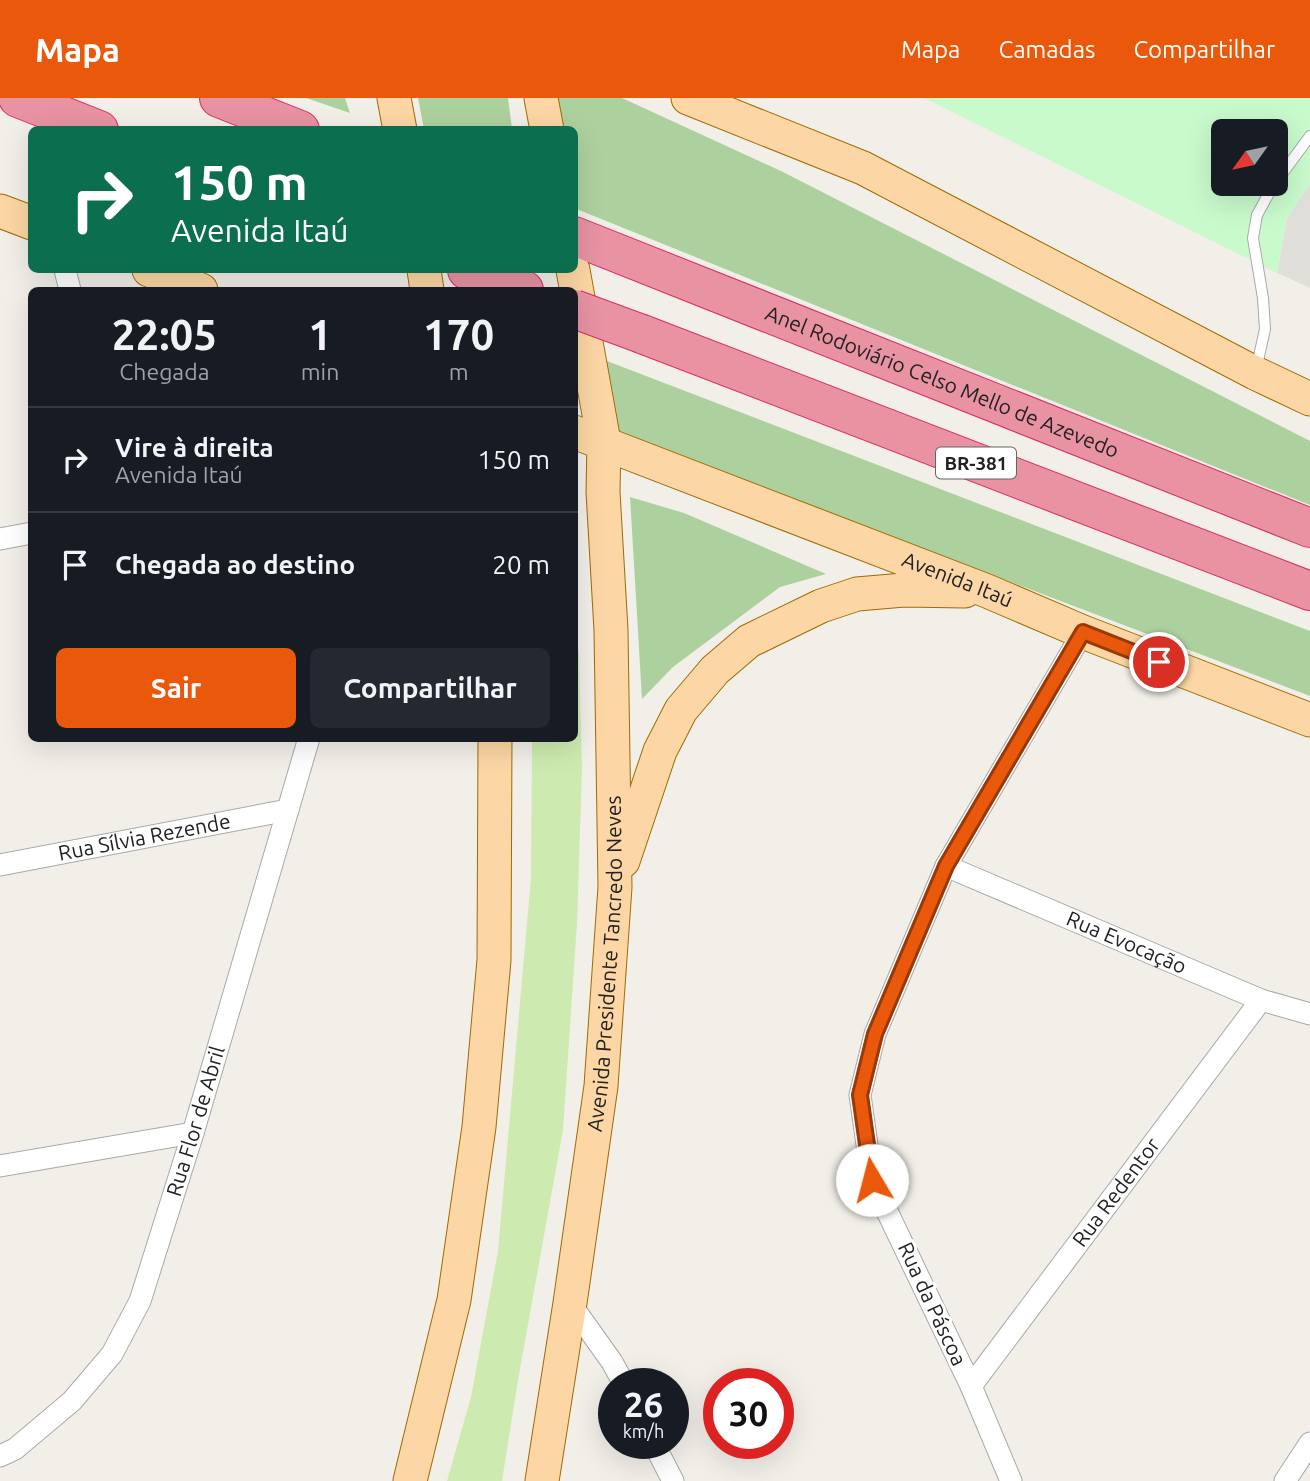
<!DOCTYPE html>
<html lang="pt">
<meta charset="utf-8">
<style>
body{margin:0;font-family:Ubuntu,sans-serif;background:#242831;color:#f1f3f6;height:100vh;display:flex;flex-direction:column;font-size:26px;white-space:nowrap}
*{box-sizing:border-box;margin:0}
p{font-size:23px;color:#9ea1a6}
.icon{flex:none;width:38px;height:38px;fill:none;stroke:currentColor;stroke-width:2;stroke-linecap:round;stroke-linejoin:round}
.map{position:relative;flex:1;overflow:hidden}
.drawer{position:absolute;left:28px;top:189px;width:550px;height:455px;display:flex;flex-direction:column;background:#171b24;border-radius:10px;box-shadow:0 7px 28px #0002}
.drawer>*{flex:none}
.guide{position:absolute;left:28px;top:28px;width:550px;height:147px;border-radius:10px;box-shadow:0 7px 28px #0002;background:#0b6e4f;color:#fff;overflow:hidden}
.needle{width:46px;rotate:237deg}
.fabs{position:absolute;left:1211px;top:21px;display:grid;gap:14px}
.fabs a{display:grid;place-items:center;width:77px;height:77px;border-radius:10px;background:#171b24;box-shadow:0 7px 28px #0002;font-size:35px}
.speed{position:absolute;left:598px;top:1270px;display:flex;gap:14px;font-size:35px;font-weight:700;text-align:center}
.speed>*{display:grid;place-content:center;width:91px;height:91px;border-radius:50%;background:#171b24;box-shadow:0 7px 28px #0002;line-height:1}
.speed small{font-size:18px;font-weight:400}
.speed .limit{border:10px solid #d22;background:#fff;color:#111}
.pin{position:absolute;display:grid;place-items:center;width:60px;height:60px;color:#fff;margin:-30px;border:4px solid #fff;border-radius:50%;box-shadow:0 2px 7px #0007}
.me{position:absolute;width:77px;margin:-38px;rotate:352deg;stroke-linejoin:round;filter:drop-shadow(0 0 5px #0008)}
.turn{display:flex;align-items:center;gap:24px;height:147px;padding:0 28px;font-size:32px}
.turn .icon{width:91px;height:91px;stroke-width:2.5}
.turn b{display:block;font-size:49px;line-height:60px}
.eta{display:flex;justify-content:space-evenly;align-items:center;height:119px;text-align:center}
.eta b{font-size:42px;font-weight:700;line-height:49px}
.button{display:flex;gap:14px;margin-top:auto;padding:14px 28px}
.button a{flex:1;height:80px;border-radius:10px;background:#ea580c;color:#fff;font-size:28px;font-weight:700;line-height:80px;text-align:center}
.button a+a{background:#242831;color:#f1f3f6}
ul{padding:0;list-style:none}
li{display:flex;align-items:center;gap:21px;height:105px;padding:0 28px;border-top:2px solid #363941}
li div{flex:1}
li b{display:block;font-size:26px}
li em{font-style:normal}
header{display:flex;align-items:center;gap:42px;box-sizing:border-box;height:98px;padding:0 35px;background:#ea580c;color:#fff}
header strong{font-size:33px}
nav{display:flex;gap:38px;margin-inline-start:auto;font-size:24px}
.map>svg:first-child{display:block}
.airport{fill:#e1dfda}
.grass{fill:#cdebb0}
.forest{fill:#add19e}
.park{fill:#c8facc;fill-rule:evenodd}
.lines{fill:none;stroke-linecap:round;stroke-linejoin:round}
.lane-casing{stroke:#a9a9a9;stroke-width:12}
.street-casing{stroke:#a9a9a9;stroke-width:23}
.primary-casing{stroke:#a06b00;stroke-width:35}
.highway-casing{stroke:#dc2a67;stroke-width:40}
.lane{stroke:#fff;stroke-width:10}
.street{stroke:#fff;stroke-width:21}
.primary{stroke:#fcd6a4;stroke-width:33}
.highway{stroke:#e892a2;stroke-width:38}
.highway-bridge-casing{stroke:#dc2a67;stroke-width:40;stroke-linecap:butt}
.highway-bridge{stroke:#e892a2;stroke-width:38}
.route-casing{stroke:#983908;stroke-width:18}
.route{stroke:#ea580c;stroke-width:12}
.labels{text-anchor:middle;stroke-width:6;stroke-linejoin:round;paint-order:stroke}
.shield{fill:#fff;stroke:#646464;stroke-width:2}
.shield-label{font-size:19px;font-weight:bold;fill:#222}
.street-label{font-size:21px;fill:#222;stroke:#fff}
</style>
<header>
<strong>Mapa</strong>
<nav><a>Mapa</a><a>Camadas</a><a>Compartilhar</a></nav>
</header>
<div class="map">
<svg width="1310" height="1383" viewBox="0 0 1310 1383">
<rect width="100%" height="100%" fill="#f2efe9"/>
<path class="airport" d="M1310,86V190L1277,175L1287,120Z"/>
<path class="grass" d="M574,537L579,554L582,671L577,826L563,1032L518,1282L502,1383H447L471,1299L498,1153L531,780L532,641L574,640Z"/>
<g class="forest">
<path d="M306,0H345L350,15Z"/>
<path d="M418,0H508L512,31H424Z"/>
<path d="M554,0H622L781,73L1310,343V407L574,110V32L557,31Z"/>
<path d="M581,253L1310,533V598L611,332Z"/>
<path d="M630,399L684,415L826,476L780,489L673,569L642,601Z"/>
</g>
<path class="park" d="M924,0H1310V86L1287,120L1277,175ZM1223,33H1276V86H1223Z"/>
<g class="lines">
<defs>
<g id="lane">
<path d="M1276,84L1310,38"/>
<path d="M1256,272L1265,231L1263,200L1253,140L1257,117L1274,86"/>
</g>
<g id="street">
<path d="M65,172L70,192"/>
<path d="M0,441L32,435"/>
<path id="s1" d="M0,767L288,712"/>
<path id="s2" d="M946,768L1261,902L1310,916"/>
<path d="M0,1068L193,1035"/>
<path d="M570,1205L612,1264L624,1286"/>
<path id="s3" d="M971,1288L1261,902"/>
<path d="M654,1346L673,1383"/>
<path id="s4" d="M0,1358L15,1351L72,1303L112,1256L140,1203L193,1035L309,640"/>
<path d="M1011,1383L971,1288L872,1082L860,997L875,936L946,768L1083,534"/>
<path d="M1285,1383L1310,1345"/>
</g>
<g id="primary">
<path d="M394,0L400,32"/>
<path d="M541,0L547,32"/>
<path d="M688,0L863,70L1255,275L1310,301"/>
<path d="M0,113L32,125"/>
<path d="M149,172L201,192"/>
<path d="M424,172L427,192"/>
<path id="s5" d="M574,334L987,493L1083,534L1310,622"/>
<path d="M623,763L660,653L681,612L715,572L749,543L821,508L857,496L904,492L965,493"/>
<path d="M410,1383L454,1202L479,1029L494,862L495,640"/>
<path id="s6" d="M542,1383L570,1205L601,988L615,789L611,532L603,394L604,344L573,172"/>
</g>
<g id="highway">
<path d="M18,0L99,32"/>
<path d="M219,0L300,32"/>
<path id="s7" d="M574,138L1310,430"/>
<path d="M467,172L524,192"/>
<path d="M642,236L1310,493"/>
</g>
</defs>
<use href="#lane" class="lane-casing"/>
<use href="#street" class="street-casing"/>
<use href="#primary" class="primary-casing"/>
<use href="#highway" class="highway-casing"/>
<use href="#lane" class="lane"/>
<use href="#street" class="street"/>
<use href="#primary" class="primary"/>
<use href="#highway" class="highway"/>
<defs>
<path id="highway-bridge" d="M574,211L642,236"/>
</defs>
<use href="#highway-bridge" class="highway-bridge-casing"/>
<use href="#highway-bridge" class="highway-bridge"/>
</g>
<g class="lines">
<defs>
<path id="route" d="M872,1082L860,997L875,936L946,768L1083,534L1159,564"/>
</defs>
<use href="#route" class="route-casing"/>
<use href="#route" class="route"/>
</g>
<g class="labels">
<rect class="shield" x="936" y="349.5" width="80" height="31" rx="5"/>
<g class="shield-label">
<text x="976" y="372">BR-381</text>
</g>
<g class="street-label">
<text dy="7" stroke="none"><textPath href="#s7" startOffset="396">Anel Rodoviário Celso Mello de Azevedo</textPath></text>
<text dy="7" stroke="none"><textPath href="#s5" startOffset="411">Avenida Itaú</textPath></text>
<text dy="7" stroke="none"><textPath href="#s1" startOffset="147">Rua Sílvia Rezende</textPath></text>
<text dy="7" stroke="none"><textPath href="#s2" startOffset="196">Rua Evocação</textPath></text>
<text dy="7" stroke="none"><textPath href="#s6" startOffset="522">Avenida Presidente Tancredo Neves</textPath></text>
<text dy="7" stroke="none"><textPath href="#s4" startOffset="401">Rua Flor de Abril</textPath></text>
<text dy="7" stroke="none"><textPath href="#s3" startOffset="242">Rua Redentor</textPath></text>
<text transform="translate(932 1206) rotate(65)" y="7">Rua da Páscoa</text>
</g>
</g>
</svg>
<div class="fabs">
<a><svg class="needle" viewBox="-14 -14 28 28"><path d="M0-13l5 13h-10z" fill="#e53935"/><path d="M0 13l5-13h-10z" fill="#9ea1a6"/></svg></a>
</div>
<div class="speed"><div>26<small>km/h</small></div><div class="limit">30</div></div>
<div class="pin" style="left:1159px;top:564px;background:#d93025"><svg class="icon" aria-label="arrive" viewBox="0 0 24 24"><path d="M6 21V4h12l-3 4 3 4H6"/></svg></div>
<svg class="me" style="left:872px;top:1082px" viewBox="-20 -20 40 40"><circle r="19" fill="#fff"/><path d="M0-13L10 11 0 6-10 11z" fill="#ea580c"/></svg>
<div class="guide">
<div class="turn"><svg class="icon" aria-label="right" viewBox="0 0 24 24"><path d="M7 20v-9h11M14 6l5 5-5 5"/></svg><div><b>150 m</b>Avenida Itaú</div></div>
</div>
<section class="drawer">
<div class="eta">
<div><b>22:05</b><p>Chegada</p></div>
<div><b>1</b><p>min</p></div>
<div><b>170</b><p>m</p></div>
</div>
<ul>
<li><svg class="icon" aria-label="right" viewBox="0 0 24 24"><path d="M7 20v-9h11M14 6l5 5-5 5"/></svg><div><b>Vire à direita</b><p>Avenida Itaú</p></div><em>150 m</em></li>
<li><svg class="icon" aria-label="arrive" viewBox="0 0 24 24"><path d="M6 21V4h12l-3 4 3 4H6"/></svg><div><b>Chegada ao destino</b></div><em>20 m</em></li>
</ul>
<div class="button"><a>Sair</a><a>Compartilhar</a></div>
</section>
</div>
